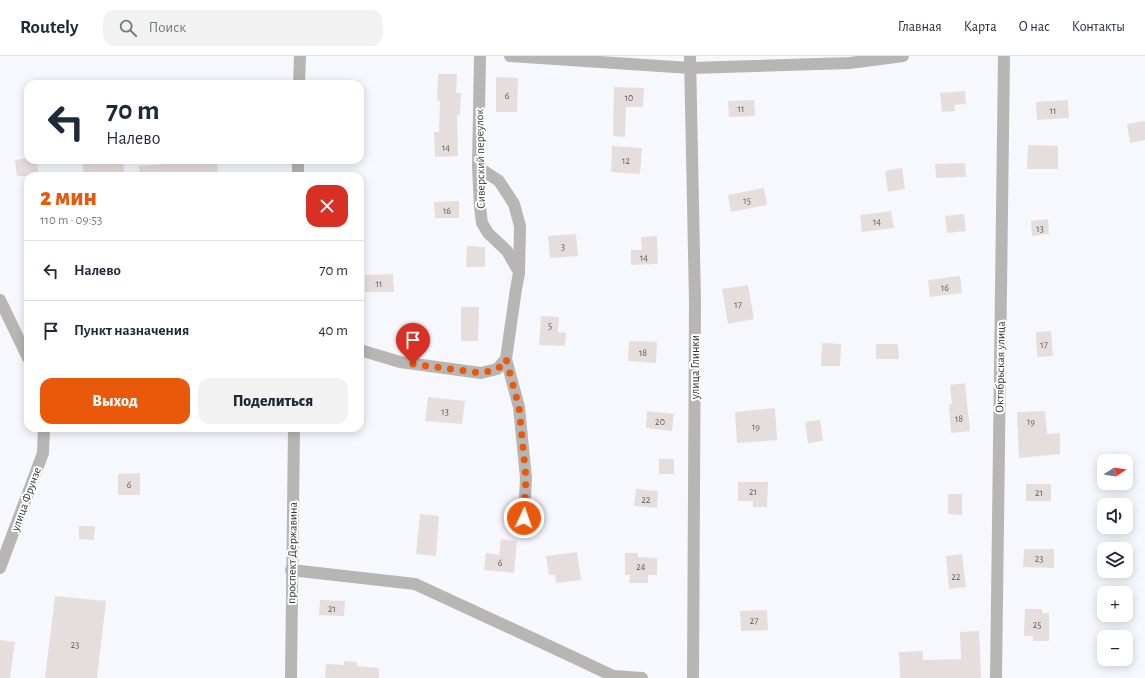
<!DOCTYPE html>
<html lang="ru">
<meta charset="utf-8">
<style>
body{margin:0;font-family:"Alegreya Sans",sans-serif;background:#f2f2f3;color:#1f2937;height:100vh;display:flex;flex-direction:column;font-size:15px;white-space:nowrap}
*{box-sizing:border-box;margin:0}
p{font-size:13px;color:#747a83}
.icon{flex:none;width:22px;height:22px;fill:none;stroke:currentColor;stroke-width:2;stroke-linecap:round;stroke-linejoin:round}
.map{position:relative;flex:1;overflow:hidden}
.panel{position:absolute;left:24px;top:116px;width:340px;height:260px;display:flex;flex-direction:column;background:#fff;border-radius:12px;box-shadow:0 2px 10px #0003}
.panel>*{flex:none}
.guide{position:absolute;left:24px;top:24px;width:340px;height:84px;border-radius:12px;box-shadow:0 2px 10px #0003;background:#fff;color:#1f2937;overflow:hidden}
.needle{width:26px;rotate:78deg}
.tools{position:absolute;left:1097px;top:398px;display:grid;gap:8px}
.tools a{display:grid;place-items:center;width:36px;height:36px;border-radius:8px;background:#fff;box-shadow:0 2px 10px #0003;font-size:20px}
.pin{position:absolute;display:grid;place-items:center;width:34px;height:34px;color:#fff;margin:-41px -17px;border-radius:50% 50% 50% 0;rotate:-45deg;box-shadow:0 0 4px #0007}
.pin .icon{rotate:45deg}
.me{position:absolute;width:44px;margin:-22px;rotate:3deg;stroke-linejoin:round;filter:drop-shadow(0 0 3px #0008)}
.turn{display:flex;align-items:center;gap:14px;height:84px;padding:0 16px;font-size:18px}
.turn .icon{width:52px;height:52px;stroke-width:2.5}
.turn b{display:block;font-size:28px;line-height:34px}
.round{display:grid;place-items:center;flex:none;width:42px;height:42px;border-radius:12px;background:#f2f2f3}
.head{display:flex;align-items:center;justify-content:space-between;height:68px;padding:0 16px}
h1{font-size:24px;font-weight:800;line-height:30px;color:#ea580c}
.cta{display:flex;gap:8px;margin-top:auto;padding:8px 16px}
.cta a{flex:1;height:46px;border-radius:12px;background:#ea580c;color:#fff;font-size:16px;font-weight:800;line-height:46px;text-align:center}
.cta a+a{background:#f2f2f3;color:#1f2937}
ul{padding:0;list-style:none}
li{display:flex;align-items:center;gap:12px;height:60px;padding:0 16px;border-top:1px solid #e0e1e3}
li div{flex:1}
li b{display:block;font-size:15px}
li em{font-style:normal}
header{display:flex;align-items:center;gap:24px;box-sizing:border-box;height:56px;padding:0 20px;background:#fff;border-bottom:1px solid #e0e1e3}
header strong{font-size:19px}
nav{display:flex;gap:22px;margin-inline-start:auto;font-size:14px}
.search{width:280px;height:36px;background:#f2f2f3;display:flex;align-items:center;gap:10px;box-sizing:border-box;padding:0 14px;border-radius:12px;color:#747a83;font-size:15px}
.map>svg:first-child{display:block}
.building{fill:#e6dedc}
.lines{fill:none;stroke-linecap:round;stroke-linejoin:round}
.minor{stroke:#b8b5b5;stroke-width:12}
.route{stroke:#ea580c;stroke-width:7;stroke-dasharray:0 12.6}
.labels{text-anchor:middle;stroke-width:4;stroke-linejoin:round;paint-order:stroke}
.number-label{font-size:10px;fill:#616061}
.street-label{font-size:12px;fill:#353638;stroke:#fff}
</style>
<header>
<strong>Routely</strong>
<div class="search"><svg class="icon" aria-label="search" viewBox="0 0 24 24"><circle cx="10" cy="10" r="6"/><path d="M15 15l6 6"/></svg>Поиск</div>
<nav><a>Главная</a><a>Карта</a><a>О нас</a><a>Контакты</a></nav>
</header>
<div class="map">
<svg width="1145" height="622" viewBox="0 0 1145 622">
<rect width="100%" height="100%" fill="#f7f8fe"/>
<g class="building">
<path d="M438,18H457L456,37H461L460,59H457L458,100L435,101L434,76H439L440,45H437Z"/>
<path d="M496,21L518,22L517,56H496Z"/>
<path d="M614,31L644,32L643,51H626L625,81L613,80Z"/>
<path d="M965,35L966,48L954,49L955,55L942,56L940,37Z"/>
<path d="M754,44L755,60L729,61L728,45Z"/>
<path d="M1068,44L1069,62L1037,64L1036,46Z"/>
<path d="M1145,65V84L1130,87L1127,68Z"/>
<path d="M1028,89L1058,90V113H1027Z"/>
<path d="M612,90L642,92L640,118L611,116Z"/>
<path d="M28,102V104H36L39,120H17L15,104Z"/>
<path d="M82,104H123L124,120H84Z"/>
<path d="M179,104H217L218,120H140L139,110L179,107Z"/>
<path d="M965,107L966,121L936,122L935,108Z"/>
<path d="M902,112L905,133L888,136L885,115Z"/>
<path d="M764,132L767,149L731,156L728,139Z"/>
<path d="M459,145V162H435L434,146Z"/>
<path d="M891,155L894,172L862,176L860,159Z"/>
<path d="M964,158L966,175L947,177L945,160Z"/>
<path d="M1048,163L1049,178L1032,180L1031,165Z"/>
<path d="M576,178L578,200L550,202L548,180Z"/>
<path d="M657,180L658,208L631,209V194H642L641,181Z"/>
<path d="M467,190L485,191V211H466Z"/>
<path d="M393,218L394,236H365V219Z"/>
<path d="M960,220L962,237L930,241L928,224Z"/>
<path d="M748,229L754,263L728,268L722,233Z"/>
<path d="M461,251H479L478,285H461Z"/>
<path d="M541,260L559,261L558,276L566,277L565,290L539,289Z"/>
<path d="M1051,275L1053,300L1037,301L1036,276Z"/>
<path d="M629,285L657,286L656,307L628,305Z"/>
<path d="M822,287L841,288L840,310H821Z"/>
<path d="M876,288H898L899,303H876Z"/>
<path d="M965,327L970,375L951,377L949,349L952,348L950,329Z"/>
<path d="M428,341L465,345L462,368L425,365Z"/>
<path d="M775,352L777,384L737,387L735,356Z"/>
<path d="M647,355L674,358L672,375L646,372Z"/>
<path d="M1045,355L1047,378L1060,377V398L1019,402L1017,356Z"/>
<path d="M820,364L823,385L808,387L805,366Z"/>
<rect x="659" y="403" width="15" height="15"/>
<path d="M140,417V439H118V418Z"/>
<path d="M738,426H768L767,451H753V445H738Z"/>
<rect x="1026" y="428" width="25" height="17"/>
<path d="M636,433L658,435L657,452L634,450Z"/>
<path d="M948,438H962V459L948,458Z"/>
<path d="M420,458L439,460L436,500L416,498Z"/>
<path d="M79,470H95L94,484L79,483Z"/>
<path d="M501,483L517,485L514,517L484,514L486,497L499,499Z"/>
<path d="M1024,493H1054V512L1023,511Z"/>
<path d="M577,496L581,524L556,527L555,519H549L546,500Z"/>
<path d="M625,497H638V501L657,502V519H648V527H629L630,519H625Z"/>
<path d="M962,498L966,531L949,533L946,500Z"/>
<path d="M55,540L106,545L97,622H45Z"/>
<path d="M320,544L345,545L344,560L319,559Z"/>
<path d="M1025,553H1042V557H1049V585H1033V580H1024Z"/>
<path d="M767,554L768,574L741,575L740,555Z"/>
<path d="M979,575L981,622H900L899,596L923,595V604L961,603L960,576Z"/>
<path d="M0,584L15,586L10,622H0Z"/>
<path d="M344,605L357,606V610L379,612V622H325L326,608L344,609Z"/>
</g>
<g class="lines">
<g class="minor">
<path d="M480,0L478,111L480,151L482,167L488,177L507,195L519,216"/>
<path d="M510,0L690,12L850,7L903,0"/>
<path d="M690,0L695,246L693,622"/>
<path d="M299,28L300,0"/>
<path d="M478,111L499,125L514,148L520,170L519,217L516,233L506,303L519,351L526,422L524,462"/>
<path d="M298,120V104"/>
<path d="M0,244L28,302"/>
<path d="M360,294L400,306L481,317L497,313L506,303"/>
<path d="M0,512L43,397L44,372"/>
<path d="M291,514L415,528L560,595L613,620L642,622"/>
<path d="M291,622L294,372"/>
<path d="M996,622L1004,0"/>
</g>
</g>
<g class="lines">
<path class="route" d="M413,308L481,317L498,313L506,303L519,351L526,422L524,462"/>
</g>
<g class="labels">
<g class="number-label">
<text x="507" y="43">6</text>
<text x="629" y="45">10</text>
<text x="741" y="56">11</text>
<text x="1053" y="58">11</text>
<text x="446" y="95">14</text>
<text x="626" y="108">12</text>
<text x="747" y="148">15</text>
<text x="447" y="158">16</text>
<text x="877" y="169">14</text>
<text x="1040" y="176">13</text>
<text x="563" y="194">3</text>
<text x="644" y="205">14</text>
<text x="379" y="231">11</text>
<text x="945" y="235">16</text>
<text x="738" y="252">17</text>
<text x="550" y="273">5</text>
<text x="1044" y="292">17</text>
<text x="643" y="300">18</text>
<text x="445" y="359">13</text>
<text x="959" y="366">18</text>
<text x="660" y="369">20</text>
<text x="1031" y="369">19</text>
<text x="756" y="374">19</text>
<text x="129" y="432">6</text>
<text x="753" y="439">21</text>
<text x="1039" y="440">21</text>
<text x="646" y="447">22</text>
<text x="1039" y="506">23</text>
<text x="500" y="510">6</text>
<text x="641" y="514">24</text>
<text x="956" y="524">22</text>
<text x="332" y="556">21</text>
<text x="754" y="568">27</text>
<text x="1037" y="572">25</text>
<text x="75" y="592">23</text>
</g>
<g class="street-label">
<text transform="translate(480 103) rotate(-91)" y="4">Сиверский переулок</text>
<text transform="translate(695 311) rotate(-90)" y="4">улица Глинки</text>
<text transform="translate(1000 311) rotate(-89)" y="4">Октябрьская улица</text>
<text transform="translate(26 443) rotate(-70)" y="4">улица Фрунзе</text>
<text transform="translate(292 497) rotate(-89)" y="4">проспект Державина</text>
</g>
</g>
</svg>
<div class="tools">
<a><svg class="needle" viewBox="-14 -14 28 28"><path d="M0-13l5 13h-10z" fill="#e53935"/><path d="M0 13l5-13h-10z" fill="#747a83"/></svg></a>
<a><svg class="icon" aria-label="sound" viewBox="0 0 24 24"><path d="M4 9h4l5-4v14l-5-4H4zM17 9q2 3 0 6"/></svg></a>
<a><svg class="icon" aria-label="layers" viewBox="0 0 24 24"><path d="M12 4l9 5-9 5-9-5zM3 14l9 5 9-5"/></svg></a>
<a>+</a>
<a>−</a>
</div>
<div class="pin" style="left:413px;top:308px;background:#d93025"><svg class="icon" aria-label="arrive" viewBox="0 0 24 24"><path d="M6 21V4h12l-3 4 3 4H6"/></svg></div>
<svg class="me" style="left:524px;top:462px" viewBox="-20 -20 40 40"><circle r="17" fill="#ea580c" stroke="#fff" stroke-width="3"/><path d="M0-11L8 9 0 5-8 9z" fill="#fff"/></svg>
<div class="guide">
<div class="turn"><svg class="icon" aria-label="left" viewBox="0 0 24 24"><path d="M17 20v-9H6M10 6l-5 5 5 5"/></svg><div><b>70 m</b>Налево</div></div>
</div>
<section class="panel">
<div class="head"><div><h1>2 мин</h1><p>110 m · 09:53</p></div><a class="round" style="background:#d93025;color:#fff"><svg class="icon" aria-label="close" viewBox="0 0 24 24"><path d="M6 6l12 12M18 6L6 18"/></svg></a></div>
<ul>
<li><svg class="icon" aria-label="left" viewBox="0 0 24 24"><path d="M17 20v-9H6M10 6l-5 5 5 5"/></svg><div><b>Налево</b></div><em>70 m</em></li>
<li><svg class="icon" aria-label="arrive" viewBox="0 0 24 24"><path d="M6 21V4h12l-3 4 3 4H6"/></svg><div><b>Пункт назначения</b></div><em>40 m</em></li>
</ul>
<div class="cta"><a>Выход</a><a>Поделиться</a></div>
</section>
</div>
